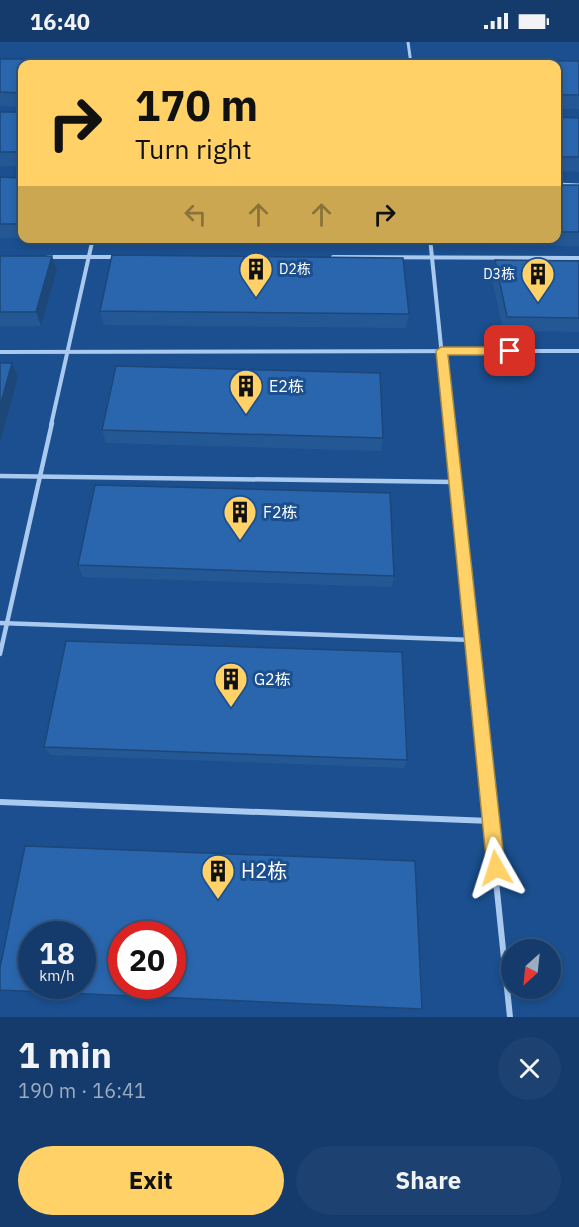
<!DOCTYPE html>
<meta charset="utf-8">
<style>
body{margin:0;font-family:"IBM Plex Sans","Noto Sans SC",sans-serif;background:#1d4271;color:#f1f3f6;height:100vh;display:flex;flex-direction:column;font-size:22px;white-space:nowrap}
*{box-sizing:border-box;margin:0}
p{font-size:20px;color:#9dadc1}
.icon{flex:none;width:33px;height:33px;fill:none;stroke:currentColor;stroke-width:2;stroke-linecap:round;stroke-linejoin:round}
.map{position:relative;height:975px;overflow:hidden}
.sheet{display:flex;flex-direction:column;background:#143b6b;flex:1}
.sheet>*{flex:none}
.guide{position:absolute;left:18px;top:18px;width:543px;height:183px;border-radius:12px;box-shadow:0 3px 9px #0003,0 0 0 2px #33557e;background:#ffd166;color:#111;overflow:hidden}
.needle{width:39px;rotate:207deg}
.buttons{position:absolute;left:501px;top:897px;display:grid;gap:12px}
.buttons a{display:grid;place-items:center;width:60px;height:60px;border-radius:50%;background:#143b6b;box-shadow:0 3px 9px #0003,0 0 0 2px #33557e;font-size:30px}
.speed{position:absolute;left:18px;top:879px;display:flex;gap:12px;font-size:30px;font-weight:700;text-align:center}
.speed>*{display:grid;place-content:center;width:78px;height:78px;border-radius:50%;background:#143b6b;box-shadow:0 3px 9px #0003,0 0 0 2px #33557e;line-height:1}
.speed small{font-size:15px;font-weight:400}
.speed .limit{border:9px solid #d22;background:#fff;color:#111}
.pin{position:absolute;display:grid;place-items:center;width:51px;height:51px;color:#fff;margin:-26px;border-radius:12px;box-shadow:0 3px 9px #0006}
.me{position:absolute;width:66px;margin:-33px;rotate:354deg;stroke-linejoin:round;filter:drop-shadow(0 0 4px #0008)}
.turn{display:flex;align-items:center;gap:21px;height:126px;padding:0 18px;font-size:27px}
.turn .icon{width:78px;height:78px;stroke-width:2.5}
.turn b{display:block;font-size:42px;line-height:51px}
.lanes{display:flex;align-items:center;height:57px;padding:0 18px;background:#0003;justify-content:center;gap:30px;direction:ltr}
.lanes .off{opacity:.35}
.round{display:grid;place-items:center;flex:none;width:63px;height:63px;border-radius:32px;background:#1d4271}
.head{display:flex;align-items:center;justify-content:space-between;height:102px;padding:0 18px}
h1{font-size:36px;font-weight:700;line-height:45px}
.primary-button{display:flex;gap:12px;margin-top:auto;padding:12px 18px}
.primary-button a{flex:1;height:69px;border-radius:36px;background:#ffd166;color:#111;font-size:24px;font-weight:700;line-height:69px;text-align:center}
.primary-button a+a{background:#1d4271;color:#f1f3f6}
.status{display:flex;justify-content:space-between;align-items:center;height:42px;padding:0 30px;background:#143b6b;direction:ltr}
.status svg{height:16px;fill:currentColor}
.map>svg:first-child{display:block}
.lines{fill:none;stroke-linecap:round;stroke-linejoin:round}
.service-far3{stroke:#a9c9ee;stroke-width:3}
.service-far2{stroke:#a9c9ee;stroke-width:4}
.service-far1{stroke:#a9c9ee;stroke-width:4.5}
.service{stroke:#a9c9ee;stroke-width:6}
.wall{fill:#245895}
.shaded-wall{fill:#1d4779}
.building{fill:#2a66ad;stroke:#1d4779;stroke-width:1.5;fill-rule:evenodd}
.route{fill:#ffd166;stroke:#a68842;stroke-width:1.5}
.labels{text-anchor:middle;stroke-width:6;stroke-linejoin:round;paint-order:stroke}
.far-poi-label{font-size:14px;fill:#fff;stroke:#1b4f8f;text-anchor:start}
.poi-label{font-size:16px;fill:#fff;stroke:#1b4f8f;text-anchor:start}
.near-poi-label{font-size:20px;fill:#fff;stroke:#1b4f8f;text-anchor:start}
</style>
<div class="status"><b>16:40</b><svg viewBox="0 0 49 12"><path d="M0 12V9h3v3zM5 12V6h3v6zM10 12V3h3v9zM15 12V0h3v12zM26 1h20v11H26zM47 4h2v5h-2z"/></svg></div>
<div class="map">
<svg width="579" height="975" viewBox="0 0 579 975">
<rect width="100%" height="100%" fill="#1b4f8f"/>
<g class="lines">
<g class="service-far3">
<path d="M408,0L411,22"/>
<path d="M556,142L579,143"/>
</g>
<g class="service-far2">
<path d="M430,196L449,383"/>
<path d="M48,215H117"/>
<path d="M333,215L579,216"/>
<path d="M0,310L579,309"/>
<path d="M51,383L93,196"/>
</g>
<g class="service-far1">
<path d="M449,381L476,647"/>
<path d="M0,434L455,440"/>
<path d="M0,581L472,598"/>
<path d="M0,612L52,381"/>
</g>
<g class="service">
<path d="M476,645L510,975"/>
<path d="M0,760L491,779"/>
</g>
</g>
<g class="wall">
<path d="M0,17L22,22V65L0,64Z"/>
<path d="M447,18L579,19V67H556V22H446Z"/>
<rect x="0" y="70" width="22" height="54"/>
<path d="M556,75L579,76V130L556,129Z"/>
<path d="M0,135L22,136V196H0Z"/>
<path d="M556,143H579V204L476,203L474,196H556Z"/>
<path d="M119,196H397L396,201L120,199Z"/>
<path d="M0,214L57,228L41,284H0Z"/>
<path d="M495,218L579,219V290L503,289L491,232Z"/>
<path d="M100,269L409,272L406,286L104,283Z"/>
<path d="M102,388L383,396L381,409L106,401Z"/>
<path d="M78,523L394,534L392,545L83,535Z"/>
<path d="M44,705L407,718L404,726L51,713Z"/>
<path d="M0,949L422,967H418Z"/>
</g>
<g class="shaded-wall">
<path d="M52,214L57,228L41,284L36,270Z"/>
<path d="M12,321L18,335L0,400V364Z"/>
</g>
<g class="building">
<path d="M0,17H108L106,22H22V51L0,50Z"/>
<path d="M151,17L378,18L379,22H150Z"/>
<path d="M447,18L579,19V53H556V22H448Z"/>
<rect x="0" y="70" width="22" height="40"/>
<path d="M556,75L579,76V115H556Z"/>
<path d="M0,135L22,136V182H0Z"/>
<rect x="556" y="143" width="23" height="47"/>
<path d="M112,213L403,216L409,272L100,269Z"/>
<path d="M0,214H52L36,270H0Z"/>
<path d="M495,218L579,219V276L507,275Z"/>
<path d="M0,321H12L0,364Z"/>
<path d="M116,324L380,331L383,396L102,388Z"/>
<path d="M95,443L390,451L394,534L78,523Z"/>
<path d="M66,599L402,610L407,718L44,705Z"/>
<path d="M25,804L415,819L422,967L0,948V926ZM32,892H82V944H32ZM122,892H172V944H122Z"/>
</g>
<path class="route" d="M441,305H510L516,309L510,313H448L505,826L502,832L496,835L490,832L487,826L436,309Z"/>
<defs>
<symbol id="building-pin" viewBox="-11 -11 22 30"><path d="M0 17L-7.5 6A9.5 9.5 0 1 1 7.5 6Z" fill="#ffd166" stroke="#1b4f8f"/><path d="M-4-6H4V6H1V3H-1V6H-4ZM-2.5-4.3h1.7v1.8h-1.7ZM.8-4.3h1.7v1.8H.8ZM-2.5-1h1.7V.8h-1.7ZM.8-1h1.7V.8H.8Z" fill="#111"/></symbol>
</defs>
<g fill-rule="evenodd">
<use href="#building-pin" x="237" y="208" width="38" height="52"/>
<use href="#building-pin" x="519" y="213" width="38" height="52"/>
<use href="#building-pin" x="227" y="325" width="38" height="52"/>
<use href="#building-pin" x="221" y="451" width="38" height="52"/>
<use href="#building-pin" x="212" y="618" width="38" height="52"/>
<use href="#building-pin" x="199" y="810" width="38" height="52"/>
</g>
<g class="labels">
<g class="far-poi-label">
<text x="279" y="232">D2栋</text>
<text x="515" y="237" text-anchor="end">D3栋</text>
</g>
<g class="poi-label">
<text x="269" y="350">E2栋</text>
<text x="263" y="476">F2栋</text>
<text x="254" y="643">G2栋</text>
</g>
<g class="near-poi-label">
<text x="241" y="836">H2栋</text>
</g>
</g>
</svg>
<div class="buttons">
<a><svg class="needle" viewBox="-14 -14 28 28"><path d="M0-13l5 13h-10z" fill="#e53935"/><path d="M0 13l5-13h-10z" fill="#9dadc1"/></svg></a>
</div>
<div class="speed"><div>18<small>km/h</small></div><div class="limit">20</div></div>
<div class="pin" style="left:510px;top:309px;background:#d93025"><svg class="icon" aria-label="arrive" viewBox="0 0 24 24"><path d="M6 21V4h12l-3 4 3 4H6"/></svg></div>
<svg class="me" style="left:496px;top:826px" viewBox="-20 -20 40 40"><path d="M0-17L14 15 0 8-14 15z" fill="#ffd166" stroke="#fff" stroke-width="4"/></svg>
<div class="guide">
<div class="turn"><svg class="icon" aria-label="right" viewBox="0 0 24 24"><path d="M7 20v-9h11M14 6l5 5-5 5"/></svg><div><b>170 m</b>Turn right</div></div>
<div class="lanes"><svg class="icon off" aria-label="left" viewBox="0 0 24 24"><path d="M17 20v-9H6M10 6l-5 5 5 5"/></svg><svg class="icon off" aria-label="ahead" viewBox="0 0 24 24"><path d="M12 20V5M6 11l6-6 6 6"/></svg><svg class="icon off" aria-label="ahead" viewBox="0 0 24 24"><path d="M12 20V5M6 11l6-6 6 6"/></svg><svg class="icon" aria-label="right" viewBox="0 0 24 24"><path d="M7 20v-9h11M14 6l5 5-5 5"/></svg></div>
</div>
</div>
<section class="sheet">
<div class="head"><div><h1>1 min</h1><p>190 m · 16:41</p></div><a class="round"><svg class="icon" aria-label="close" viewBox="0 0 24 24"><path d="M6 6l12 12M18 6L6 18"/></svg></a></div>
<div class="primary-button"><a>Exit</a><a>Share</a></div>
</section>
